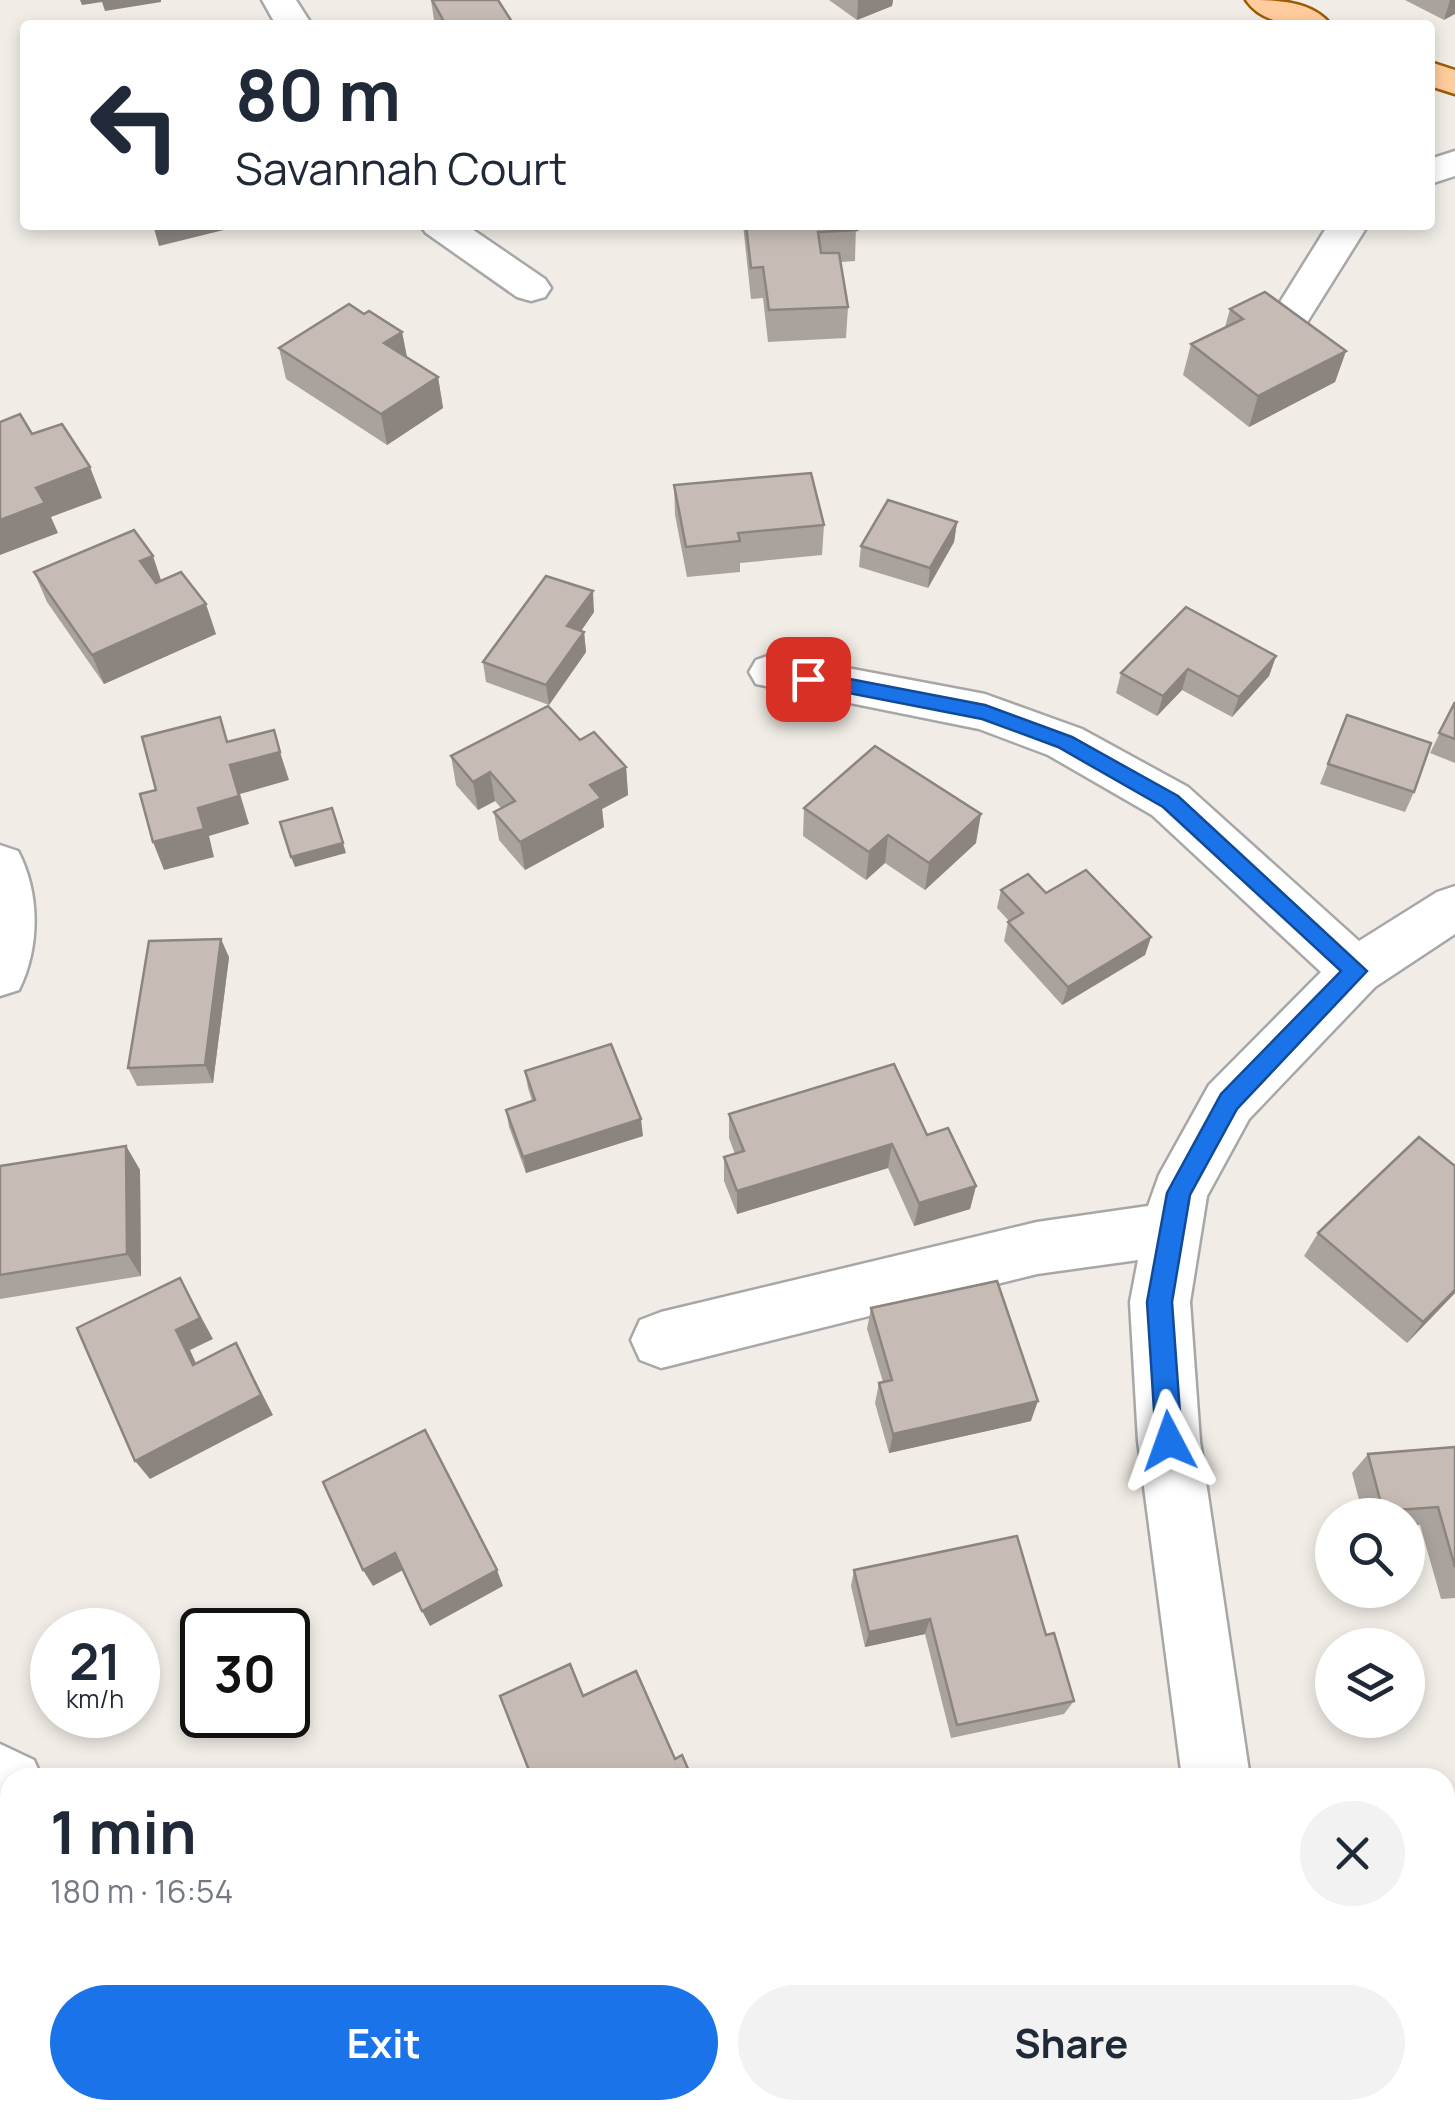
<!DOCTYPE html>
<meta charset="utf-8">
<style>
body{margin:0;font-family:Manrope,sans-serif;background:#f2f2f3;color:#1f2937;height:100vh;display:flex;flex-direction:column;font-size:38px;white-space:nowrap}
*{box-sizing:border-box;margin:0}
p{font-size:32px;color:#747a83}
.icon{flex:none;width:55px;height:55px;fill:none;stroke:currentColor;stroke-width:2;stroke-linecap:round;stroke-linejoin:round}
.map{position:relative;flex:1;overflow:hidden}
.panel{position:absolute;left:0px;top:1768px;width:1455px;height:352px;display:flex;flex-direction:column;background:#fff;border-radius:30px 30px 0 0;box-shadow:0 5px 15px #0003}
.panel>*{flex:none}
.banner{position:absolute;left:20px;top:20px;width:1415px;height:210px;border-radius:10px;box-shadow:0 5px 15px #0003;background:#fff;color:#1f2937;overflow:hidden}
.controls{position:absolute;left:1315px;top:1498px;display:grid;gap:20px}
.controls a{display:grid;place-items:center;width:110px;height:110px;border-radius:50%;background:#fff;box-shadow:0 5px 15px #0003;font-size:50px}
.speed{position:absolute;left:30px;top:1608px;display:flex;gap:20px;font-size:50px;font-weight:700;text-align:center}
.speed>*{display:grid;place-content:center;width:130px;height:130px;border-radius:50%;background:#fff;box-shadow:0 5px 15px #0003;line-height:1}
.speed small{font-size:25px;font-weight:400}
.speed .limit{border:5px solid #111;border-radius:15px;background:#fff;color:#111}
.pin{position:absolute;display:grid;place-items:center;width:85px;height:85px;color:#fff;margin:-42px;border-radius:20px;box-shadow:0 5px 15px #0006}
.me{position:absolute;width:110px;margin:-55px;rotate:356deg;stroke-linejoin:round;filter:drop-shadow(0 0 8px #0008)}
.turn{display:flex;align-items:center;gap:35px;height:210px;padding:0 50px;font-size:45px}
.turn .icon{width:130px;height:130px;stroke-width:2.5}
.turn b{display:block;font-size:70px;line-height:85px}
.round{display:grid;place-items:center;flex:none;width:105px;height:105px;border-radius:52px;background:#f2f2f3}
.head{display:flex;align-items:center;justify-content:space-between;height:170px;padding:0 50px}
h1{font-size:60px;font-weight:700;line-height:75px}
.button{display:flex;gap:20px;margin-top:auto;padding:20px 50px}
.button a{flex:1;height:115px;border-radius:60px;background:#1a73e8;color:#fff;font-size:40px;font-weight:700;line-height:115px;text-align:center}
.button a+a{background:#f2f2f3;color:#1f2937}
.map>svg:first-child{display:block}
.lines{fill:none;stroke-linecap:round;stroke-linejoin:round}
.minor-casing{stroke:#a7a7a7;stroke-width:5}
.major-casing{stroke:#9d5a00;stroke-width:5}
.minor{fill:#fff;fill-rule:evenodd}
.major{fill:#ffcc9e;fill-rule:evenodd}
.wall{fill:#aaa29c}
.shaded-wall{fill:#8b847f}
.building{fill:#c6bcb5;stroke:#8b847f;stroke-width:2.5}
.route{fill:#1a73e8;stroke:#114b97;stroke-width:2.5}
</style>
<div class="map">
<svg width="1455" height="2118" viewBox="0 0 1455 2118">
<rect width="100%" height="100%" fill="#f1ede6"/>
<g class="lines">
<defs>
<g id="minor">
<path d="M262,0H296L312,25H276Z"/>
<path d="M1455,151V176L1430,184V159Z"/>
<path d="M420,225H466L545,279L551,288L545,297L531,301L517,297L426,233Z"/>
<path d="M1328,225H1368L1306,324L1292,328L1278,324L1272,315Z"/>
<path d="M773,654L985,694L1082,729L1188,787L1359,941L1437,892L1455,886V934L1375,987L1249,1119L1207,1196L1190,1302L1200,1441L1250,1778H1182L1138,1441L1130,1302L1138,1260L1037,1274L661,1368L640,1360L631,1340L640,1320L661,1312L1037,1222L1148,1206L1159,1175L1209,1085L1321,972L1152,815L1048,755L979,729L756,684L749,672L756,660Z"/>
<path d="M0,845L18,851C40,893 40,947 19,990L0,996Z"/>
<path d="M0,1744L34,1760L42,1778H10V1818L0,1814Z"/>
<path d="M1445,1854L1455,1855V1925L1445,1924Z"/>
<path d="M352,2110H428L432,2118H355Z"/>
<path d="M459,2110H540L537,2118H455Z"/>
<path d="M1208,2110H1282L1284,2118H1208Z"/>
</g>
<g id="major">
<path d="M1246,0C1275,0 1312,0 1331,25C1302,25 1264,27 1246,0Z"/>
<path d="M1430,62L1455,70V94L1430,86Z"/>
</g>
</defs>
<use href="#minor" class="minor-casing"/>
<use href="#major" class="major-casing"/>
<use href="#minor" class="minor"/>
<use href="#major" class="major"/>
</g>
<g class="wall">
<path d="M431,0L514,25H437L434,20Z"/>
<path d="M829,0H893L892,6L857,20Z"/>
<path d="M1405,0H1455L1444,20Z"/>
<path d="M743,225H856L855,261L841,262L848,307L846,338L768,342L763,298L751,299Z"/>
<path d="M1230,309L1346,351L1335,382L1249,427L1183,375L1191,344L1225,327Z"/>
<path d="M364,314L402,332L407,357L438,377L443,408L387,445L286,379L279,348Z"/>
<path d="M674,485L824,525L822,555L740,563V572L687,577L675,515Z"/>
<path d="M957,522L954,542L928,588L859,567L861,546Z"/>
<path d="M34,572L162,581L216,634L104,684L47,602Z"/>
<path d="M594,612L581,631L584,632L586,652L549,705L486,682L483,662Z"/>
<path d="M1276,656L1269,676L1232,717L1182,690L1157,716L1116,693L1121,673Z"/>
<path d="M1455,702V763L1430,753Z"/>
<path d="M1347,715L1414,792L1405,812L1320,784Z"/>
<path d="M580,740L626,767L628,795L602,809L604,827L525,870L499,840L494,812L501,808L495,801L478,810L456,785L451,756Z"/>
<path d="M804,808L976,843L925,890L885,863L866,880L803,836Z"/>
<path d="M1001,890L1046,893L1151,937L1145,955L1062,1005L1004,941L1008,922L1009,921L997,908Z"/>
<path d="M229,957L213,1083L137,1086L128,1068Z"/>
<path d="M525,1071L643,1136L526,1173L509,1127L506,1110L532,1101L528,1088Z"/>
<path d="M729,1114L927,1135L976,1186L970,1209L914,1226L888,1168L737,1214L724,1181V1157L735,1154L729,1138Z"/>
<path d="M126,1146L140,1170L141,1276L0,1299V1166Z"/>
<path d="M1455,1166V1293L1407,1343L1304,1256L1318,1233Z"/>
<path d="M871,1308L1031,1421L889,1453L875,1403L879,1383L883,1382L867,1329Z"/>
<path d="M1455,1447V1598L1441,1599L1420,1525L1408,1526V1515H1363L1352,1473L1368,1454Z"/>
<path d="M854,1570L1046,1635L1074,1701L1064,1714L951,1738L925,1634L865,1647L851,1586Z"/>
</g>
<g class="shaded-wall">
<path d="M80,0H161V2L105,11L102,2L82,5Z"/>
<path d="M858,0H893L892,6L857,20Z"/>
<path d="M1450,0H1455V14L1444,20Z"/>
<path d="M153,225H244L159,246Z"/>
<path d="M402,332L408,363L384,343Z"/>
<path d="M1346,351L1335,382L1249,427L1258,396Z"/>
<path d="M438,377L443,408L387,445L381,414Z"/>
<path d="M90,467L102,498L51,517L58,533L0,555V520L36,488Z"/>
<path d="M957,522L954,542L928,588L930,568Z"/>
<path d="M153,556L163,586L151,591L140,561Z"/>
<path d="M593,591L594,612L570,647L567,626Z"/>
<path d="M206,604L216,634L104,684L92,655Z"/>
<path d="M584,632L586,652L549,705L546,685Z"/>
<path d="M1276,656L1269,676L1232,717L1239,697Z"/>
<path d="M1188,669L1182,690L1157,716L1163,696Z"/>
<path d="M280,752L289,780L240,794L249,824L209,836L214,857L164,870L153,842L198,808L230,765Z"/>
<path d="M626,767L628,795L602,809L604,827L525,870L520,842L590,785Z"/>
<path d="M490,772L495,801L478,810L473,782Z"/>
<path d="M981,814L976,843L925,890L929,863Z"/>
<path d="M888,835L885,863L866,880L869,852Z"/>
<path d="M343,843L346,853L295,867L291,857Z"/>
<path d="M1151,937L1145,955L1062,1005L1068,987Z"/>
<path d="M221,939L229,957L213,1083L205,1065Z"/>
<path d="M641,1119L643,1136L526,1173L523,1157Z"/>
<path d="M892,1144L888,1168L737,1214V1191Z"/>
<path d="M126,1146L140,1170L141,1276L127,1254Z"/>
<path d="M976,1186L970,1209L914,1226L919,1203Z"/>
<path d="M180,1278L213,1339L190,1350L206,1385L193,1365L176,1330Z"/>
<path d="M1455,1290V1293L1407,1343L1423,1322Z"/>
<path d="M236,1343L273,1415L150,1479L135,1461Z"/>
<path d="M1038,1401L1031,1421L889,1453L893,1434Z"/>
<path d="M395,1553L403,1570L373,1586L363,1570Z"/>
<path d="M497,1570L503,1586L430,1626L422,1611Z"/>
<path d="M930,1619L925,1634L865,1647L869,1632Z"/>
<path d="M74,2110H92L97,2118H79Z"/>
</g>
<g class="building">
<path d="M432,0H498L514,25H446Z"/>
<path d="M746,225H856L857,230L818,232L821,253H839L848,307L769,310L763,267L751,268Z"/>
<path d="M1265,292L1346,351L1258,396L1191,344L1243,319L1230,309Z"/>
<path d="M349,304L364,314L369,311L402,332L384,343L438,377L381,414L279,348Z"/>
<path d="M20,414L32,434L62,424L90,467L36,488L45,503L0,520V422Z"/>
<path d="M811,473L824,525L738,533L740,541L686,547L674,485Z"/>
<path d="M888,500L957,522L930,568L861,546Z"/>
<path d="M134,530L153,556L140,561L156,583L181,572L206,604L92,655L34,572Z"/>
<path d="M546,576L593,591L567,626L584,632L546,685L483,662Z"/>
<path d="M1186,607L1276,656L1239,697L1188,669L1163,696L1121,673Z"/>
<path d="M1455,702V739L1439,733Z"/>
<path d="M548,706L580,740L594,732L626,767L590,785L601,798L520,842L494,812L515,801L490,772L473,782L451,756Z"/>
<path d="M1347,715L1431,743L1414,792L1328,764Z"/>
<path d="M220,717L227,742L274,730L280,752L230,765L239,796L198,808L204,829L153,842L140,794L156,790L142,737Z"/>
<path d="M875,746L981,814L929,863L888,835L869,852L804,808Z"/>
<path d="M332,808L343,843L291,857L280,822Z"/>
<path d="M1086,870L1151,937L1068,987L1008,922L1023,913L1001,890L1028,874L1046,893Z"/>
<path d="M221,939L205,1065L128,1068L149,941Z"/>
<path d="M611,1044L641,1119L523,1157L506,1110L535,1100L525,1071Z"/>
<path d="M894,1064L927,1135L948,1128L976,1186L919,1203L892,1144L737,1191L724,1157L744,1151L729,1114Z"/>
<path d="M1419,1137L1455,1166V1290L1423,1322L1318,1233Z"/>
<path d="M126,1146L127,1254L0,1275V1166Z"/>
<path d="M180,1278L200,1318L176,1330L193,1365L236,1343L261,1395L135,1461L77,1328Z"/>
<path d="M997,1281L1038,1401L893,1434L879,1383L892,1380L871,1308Z"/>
<path d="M425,1430L497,1570L422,1611L395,1553L363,1570L323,1482Z"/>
<path d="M1455,1447V1567L1438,1507L1383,1511L1368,1454Z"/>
<path d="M1017,1536L1046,1635L1054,1633L1074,1701L957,1725L930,1619L869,1632L854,1570Z"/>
<path d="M570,1664L583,1696L636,1671L675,1759L682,1755L692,1778H566L565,1775L559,1778H532L500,1696Z"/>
<path d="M10,2106V2110H74L79,2118H0V2115Z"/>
</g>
<path class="route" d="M808,671L985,705L1072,737L1178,796L1367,971L1237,1109L1190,1195L1172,1302L1182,1441L1178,1450L1169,1453L1160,1450L1156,1441L1147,1302L1167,1193L1221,1094L1341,971L1163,807L1058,747L982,719L802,684L799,679Z"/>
</svg>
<div class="controls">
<a><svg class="icon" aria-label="search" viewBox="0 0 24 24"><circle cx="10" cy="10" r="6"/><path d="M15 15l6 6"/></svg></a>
<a><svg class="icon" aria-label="layers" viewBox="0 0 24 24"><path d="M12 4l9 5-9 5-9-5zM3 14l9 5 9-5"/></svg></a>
</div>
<div class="speed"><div>21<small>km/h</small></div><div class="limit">30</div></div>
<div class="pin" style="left:808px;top:679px;background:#d93025"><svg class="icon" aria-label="arrive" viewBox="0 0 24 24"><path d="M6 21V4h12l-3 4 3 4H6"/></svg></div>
<svg class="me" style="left:1169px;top:1441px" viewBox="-20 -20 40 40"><path d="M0-17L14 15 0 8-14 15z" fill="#1a73e8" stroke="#fff" stroke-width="4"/></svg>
<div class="banner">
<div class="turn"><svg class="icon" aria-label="left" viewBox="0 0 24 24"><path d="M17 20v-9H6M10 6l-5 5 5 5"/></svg><div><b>80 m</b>Savannah Court</div></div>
</div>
<section class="panel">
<div class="head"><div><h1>1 min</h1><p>180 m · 16:54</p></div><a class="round"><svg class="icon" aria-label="close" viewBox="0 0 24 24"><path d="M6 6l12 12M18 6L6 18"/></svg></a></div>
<div class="button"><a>Exit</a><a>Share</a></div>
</section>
</div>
